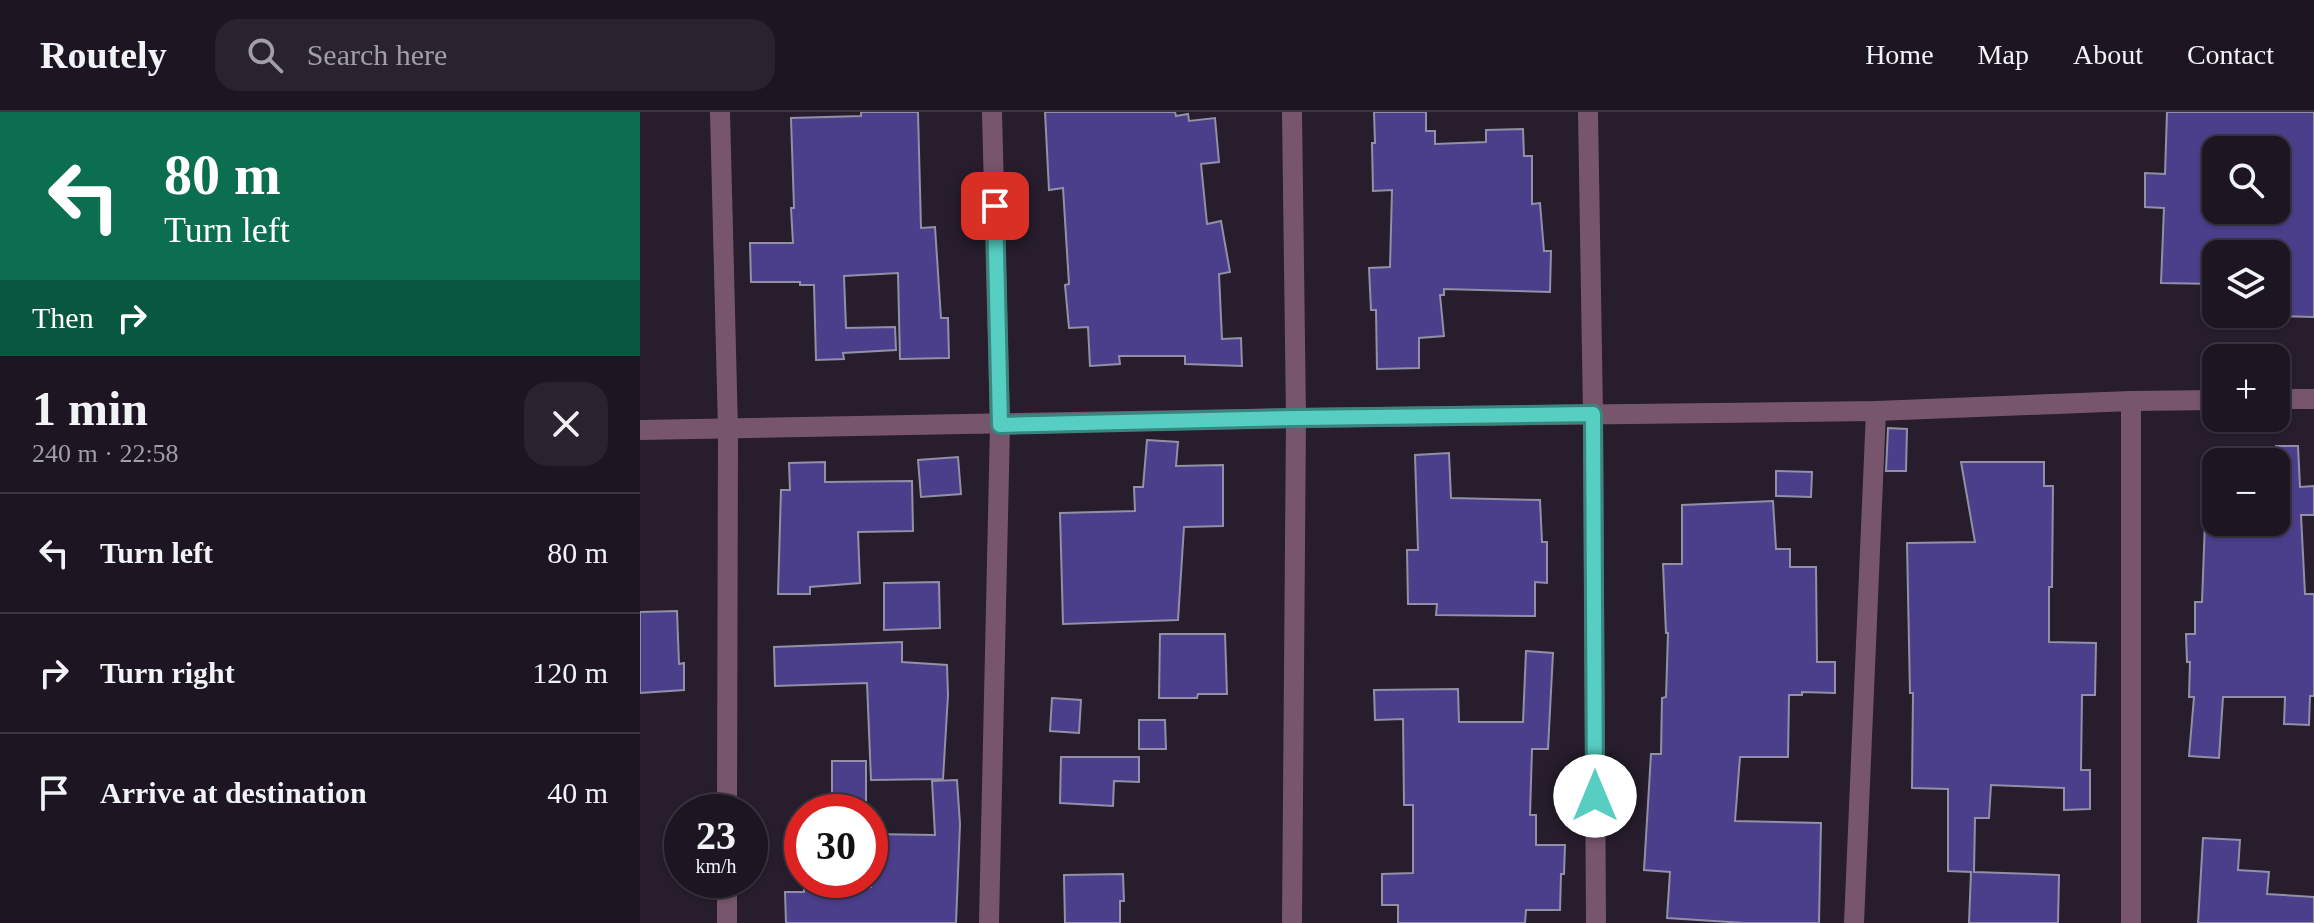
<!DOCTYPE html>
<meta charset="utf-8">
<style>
body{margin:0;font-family:Georgia,serif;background:#2a232f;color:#f1f3f6;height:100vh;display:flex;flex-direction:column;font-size:30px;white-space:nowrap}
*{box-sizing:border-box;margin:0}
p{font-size:26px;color:#a09fa5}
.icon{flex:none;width:44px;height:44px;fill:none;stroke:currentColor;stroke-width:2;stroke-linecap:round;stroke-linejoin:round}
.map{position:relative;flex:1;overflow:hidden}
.details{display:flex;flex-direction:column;background:#1d1622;width:640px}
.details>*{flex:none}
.top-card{background:#0b6e4f;color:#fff;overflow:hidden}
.controls{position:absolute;left:1562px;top:24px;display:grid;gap:16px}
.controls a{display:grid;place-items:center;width:88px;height:88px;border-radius:16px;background:#1d1622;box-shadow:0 2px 6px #0004,0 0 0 2px #3b3540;font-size:40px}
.speed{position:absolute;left:24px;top:682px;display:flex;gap:16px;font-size:40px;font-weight:700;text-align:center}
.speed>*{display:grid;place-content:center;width:104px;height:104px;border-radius:50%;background:#1d1622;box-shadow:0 2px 6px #0004,0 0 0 2px #3b3540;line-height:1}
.speed small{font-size:20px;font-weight:400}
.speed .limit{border:12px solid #d22;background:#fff;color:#111}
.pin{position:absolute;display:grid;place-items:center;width:68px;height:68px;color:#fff;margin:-34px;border-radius:16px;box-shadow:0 4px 12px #0006}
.me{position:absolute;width:88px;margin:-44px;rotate:0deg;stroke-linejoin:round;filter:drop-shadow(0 0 6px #0008)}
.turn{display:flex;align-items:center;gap:28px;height:168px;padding:0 32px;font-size:36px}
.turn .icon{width:104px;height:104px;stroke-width:2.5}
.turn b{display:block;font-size:56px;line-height:68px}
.then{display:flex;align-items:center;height:76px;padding:0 32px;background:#0003;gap:16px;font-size:30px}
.round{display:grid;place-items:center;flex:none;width:84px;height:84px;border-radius:24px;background:#2a232f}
.headline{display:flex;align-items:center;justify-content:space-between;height:136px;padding:0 32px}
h1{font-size:48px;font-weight:600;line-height:60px}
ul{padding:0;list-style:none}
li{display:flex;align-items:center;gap:24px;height:120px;padding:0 32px;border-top:2px solid #3b3540}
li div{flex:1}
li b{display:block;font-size:30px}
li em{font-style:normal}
header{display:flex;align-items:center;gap:48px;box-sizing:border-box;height:112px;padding:0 40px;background:#1d1622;border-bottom:2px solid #3b3540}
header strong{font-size:38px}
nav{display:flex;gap:44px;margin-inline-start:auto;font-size:28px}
.search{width:560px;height:72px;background:#2a232f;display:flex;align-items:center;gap:20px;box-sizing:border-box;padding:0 28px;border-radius:24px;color:#a09fa5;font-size:30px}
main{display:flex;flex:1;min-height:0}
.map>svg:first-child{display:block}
.building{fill:#4b3e8b;stroke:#9190a6;stroke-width:2;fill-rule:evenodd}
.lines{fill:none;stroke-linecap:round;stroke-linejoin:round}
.minor{stroke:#77566d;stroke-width:20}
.route-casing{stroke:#39867e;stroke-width:20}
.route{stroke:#57cec2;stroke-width:14}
</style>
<header>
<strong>Routely</strong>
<div class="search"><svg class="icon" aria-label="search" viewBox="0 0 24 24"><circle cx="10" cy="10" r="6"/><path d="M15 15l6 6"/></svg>Search here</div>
<nav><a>Home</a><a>Map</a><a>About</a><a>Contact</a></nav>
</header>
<main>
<section class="details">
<div class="top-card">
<div class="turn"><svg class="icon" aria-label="left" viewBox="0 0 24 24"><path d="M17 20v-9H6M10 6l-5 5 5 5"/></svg><div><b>80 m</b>Turn left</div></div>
<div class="then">Then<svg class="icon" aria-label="right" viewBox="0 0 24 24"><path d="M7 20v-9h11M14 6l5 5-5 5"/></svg></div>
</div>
<div class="headline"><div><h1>1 min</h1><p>240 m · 22:58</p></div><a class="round"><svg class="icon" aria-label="close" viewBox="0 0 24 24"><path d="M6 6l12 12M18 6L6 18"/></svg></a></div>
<ul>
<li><svg class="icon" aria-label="left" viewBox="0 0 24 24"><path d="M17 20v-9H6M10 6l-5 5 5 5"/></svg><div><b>Turn left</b></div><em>80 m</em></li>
<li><svg class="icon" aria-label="right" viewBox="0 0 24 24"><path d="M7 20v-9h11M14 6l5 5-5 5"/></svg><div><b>Turn right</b></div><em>120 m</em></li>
<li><svg class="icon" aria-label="arrive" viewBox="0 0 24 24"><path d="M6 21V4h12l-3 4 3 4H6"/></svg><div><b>Arrive at destination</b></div><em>40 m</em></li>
</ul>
</section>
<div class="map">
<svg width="1674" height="811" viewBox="0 0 1674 811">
<rect width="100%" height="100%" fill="#271d2d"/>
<g class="building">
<path d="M221,0H278L281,116L295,115L301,206H308L309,246L260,247L258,161L204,164L206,216L255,215L256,238L203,241L204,247L176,248L174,173H160V170H111L110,131H153L151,96H154L151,6L221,4Z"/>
<path d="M405,0H535L536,4L548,2L549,9L575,6L579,50L561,52L567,112L581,109L590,160L579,162L582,227L601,226L602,254L545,252V244H479L480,252L450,254L448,215L429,216L425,173L429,172L423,76L409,78Z"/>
<path d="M734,0H786V19H795V32L846,30V18L883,17L884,44H892V92L900,91L904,139H911L910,180L804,177V183H800L804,224L779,226V256L737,257L736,198H731L729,156L750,155L752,78L733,79L732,31H735Z"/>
<path d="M1527,0H1674V205L1636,204V142H1576V172L1521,171L1524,96L1505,95V61L1525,62ZM1576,38H1636V98H1576Z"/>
<path d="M1248,316L1267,317L1266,359H1246Z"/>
<path d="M507,328L538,330L536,354L583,353V414L544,415L538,508L423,512L420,401L495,399L494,375H503Z"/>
<path d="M1636,334H1658L1660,375L1674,374V403H1661L1665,482H1674V584H1670L1669,613L1644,612L1645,585H1583L1579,646L1549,644L1554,585H1549L1550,550H1547L1546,522H1555V490H1562L1565,410H1636Z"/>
<path d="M809,341L811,386L900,388L902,430H907V471L895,470V504L796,503L797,492H768L767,438H778L775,343Z"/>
<path d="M318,345L321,382L281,385L278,348Z"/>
<path d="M185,350V370L272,369L273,419L218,420L220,471L170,475V482H138L141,378H150L149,351Z"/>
<path d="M1321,350H1404V374H1413L1412,475H1409V530L1456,531L1455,583H1442L1441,658H1450V697L1424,698V676L1351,673L1349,706H1335L1334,760L1419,763L1418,811H1329L1331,760L1308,759V677L1272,676L1273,581H1270L1267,431L1335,430Z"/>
<path d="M1136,359L1172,360L1171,385L1136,384Z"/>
<path d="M1133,389L1136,437H1150V455H1176L1177,550H1195V581L1162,580V583H1149L1148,645H1100L1095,709L1181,711L1179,811H1105L1027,806L1030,760L1004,758L1011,642H1021L1022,586L1026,585L1028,521H1026L1023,452H1042V393Z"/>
<path d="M299,470L300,516L244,518V471Z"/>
<path d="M37,499L39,552L44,551V578L0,581V500Z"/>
<path d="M520,522H585L587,582H558L557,586H519Z"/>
<path d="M262,530V550L307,553L308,583L303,667L231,668L227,571L135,574L134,535Z"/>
<path d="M886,539L913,541L908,637H892L890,703H896V733H925L924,762H921L920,798H886L885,811H758V793H742V762L773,761V693H764L763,607L735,608L734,578L818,577L819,610H883Z"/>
<path d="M412,586L441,588L439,621L410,619Z"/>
<path d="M499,608H525L526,637H499Z"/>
<path d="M421,645H499V670L474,669L473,694L420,691Z"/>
<rect x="192" y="649" width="34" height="51"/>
<path d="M317,668L320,712L316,811H146L145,780H164V773L231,775L232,722L295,723L292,669Z"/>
<path d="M1563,726L1600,728L1598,758L1629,760L1627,782L1674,785V811H1558Z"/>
<path d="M483,762L484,789H480V811H425L424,763Z"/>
</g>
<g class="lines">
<g class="minor">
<path d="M80,0L88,318L87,700"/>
<path d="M652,0L656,306L652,811"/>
<path d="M948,0L953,302L956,811"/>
<path d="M1636,287H1674"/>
<path d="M1491,289V811"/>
<path d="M0,318L656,306L1236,299L1491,289L1576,288"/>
<path d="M87,811V768"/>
<path d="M349,811L360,313L352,0"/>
<path d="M1214,811L1236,299"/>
</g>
</g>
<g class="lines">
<defs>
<path id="route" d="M355,94L360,313L656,306L953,302L955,684"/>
</defs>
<use href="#route" class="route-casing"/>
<use href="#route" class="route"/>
</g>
</svg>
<div class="controls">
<a><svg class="icon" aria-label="search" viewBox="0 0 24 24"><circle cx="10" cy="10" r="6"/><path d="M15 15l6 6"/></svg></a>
<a><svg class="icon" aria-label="layers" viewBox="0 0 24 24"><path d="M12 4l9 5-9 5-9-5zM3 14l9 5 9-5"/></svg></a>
<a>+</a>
<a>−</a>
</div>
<div class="speed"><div>23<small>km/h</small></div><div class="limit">30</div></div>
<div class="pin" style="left:355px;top:94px;background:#d93025"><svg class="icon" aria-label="arrive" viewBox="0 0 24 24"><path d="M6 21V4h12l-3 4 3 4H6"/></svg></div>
<svg class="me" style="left:955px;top:684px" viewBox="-20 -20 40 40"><circle r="19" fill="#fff"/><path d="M0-13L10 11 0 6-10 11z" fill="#57cec2"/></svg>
</div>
</main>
